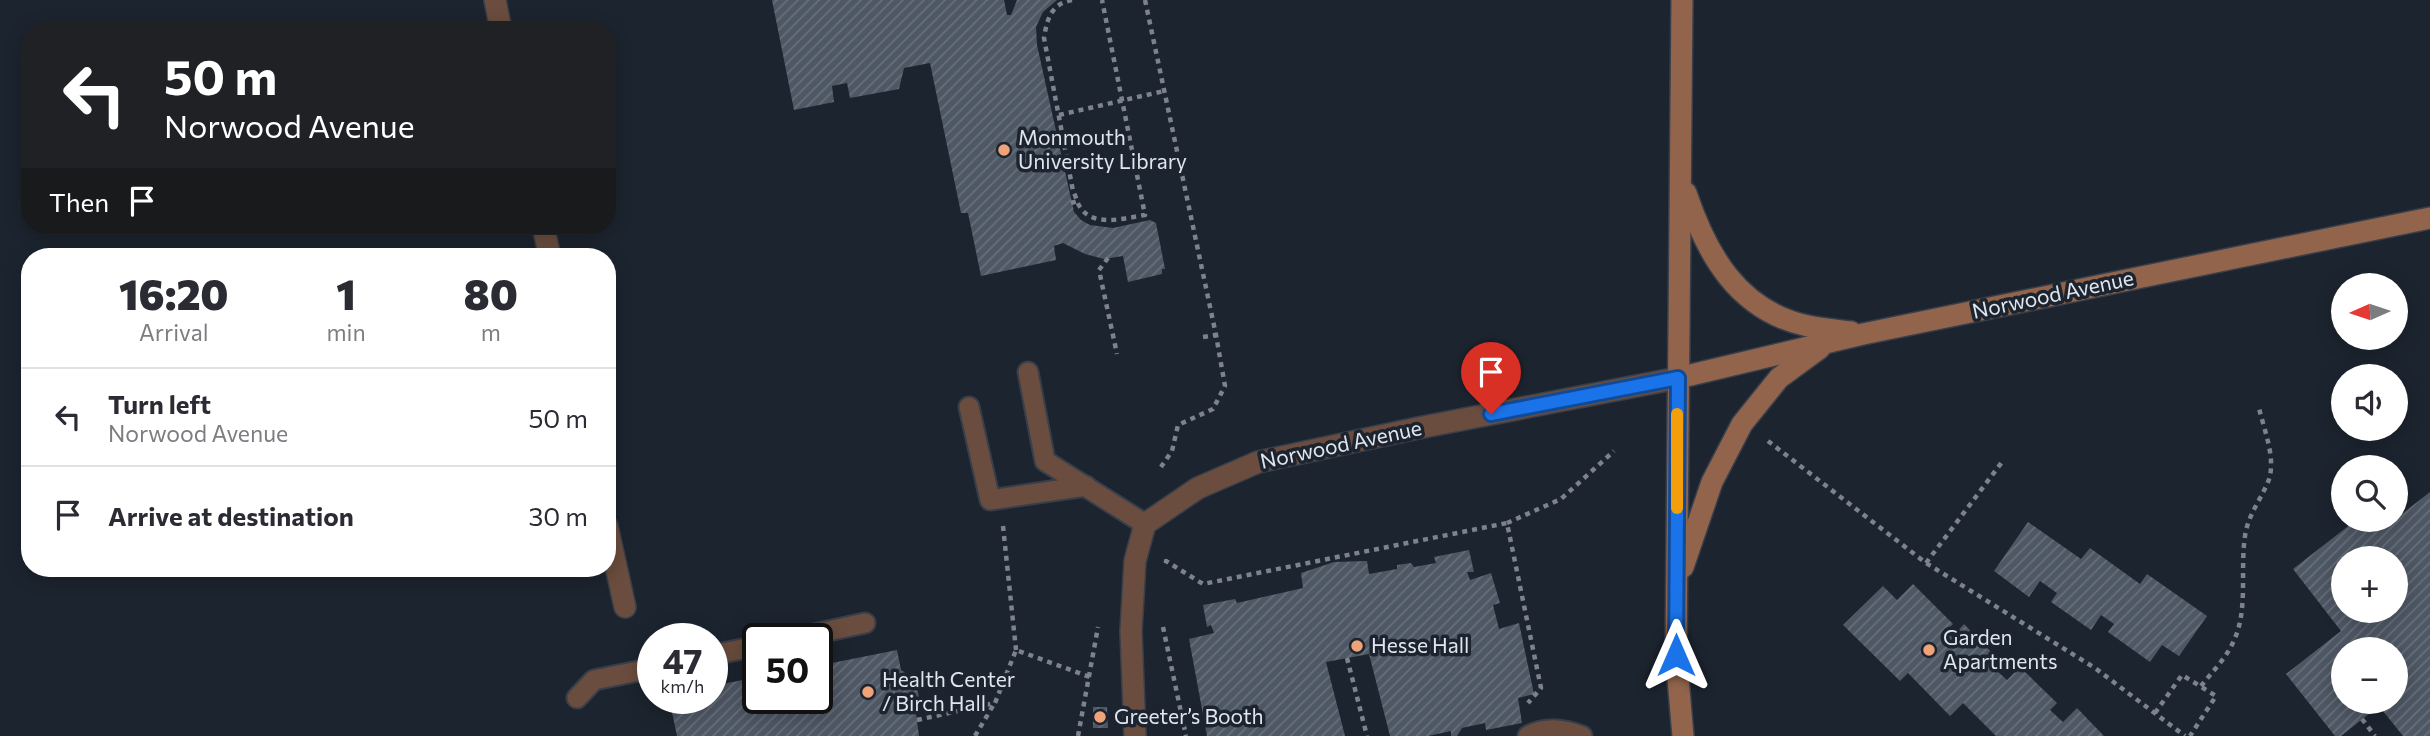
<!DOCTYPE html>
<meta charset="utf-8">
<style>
body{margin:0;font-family:Commissioner,sans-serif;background:#f7f7f7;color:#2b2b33;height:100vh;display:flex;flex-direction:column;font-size:26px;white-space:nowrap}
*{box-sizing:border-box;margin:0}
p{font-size:23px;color:#7c7c81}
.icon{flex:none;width:38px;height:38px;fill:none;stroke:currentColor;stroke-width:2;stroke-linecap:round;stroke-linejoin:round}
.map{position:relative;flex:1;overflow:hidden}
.sheet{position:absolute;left:21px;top:248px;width:595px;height:329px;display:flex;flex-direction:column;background:#fff;border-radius:28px;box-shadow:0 4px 18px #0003}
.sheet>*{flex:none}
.hud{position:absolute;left:21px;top:21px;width:595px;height:214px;border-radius:28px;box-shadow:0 4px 18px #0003;background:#202124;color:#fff;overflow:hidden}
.needle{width:46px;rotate:267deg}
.tools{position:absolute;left:2331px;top:273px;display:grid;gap:14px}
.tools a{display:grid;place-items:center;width:77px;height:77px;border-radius:50%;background:#fff;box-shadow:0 4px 18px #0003;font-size:35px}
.speed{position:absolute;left:637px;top:623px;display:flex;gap:14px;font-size:35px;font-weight:700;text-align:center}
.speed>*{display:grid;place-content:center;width:91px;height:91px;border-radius:50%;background:#fff;box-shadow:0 4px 18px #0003;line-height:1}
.speed small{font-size:18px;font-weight:400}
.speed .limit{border:4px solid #111;border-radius:10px;background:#fff;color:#111}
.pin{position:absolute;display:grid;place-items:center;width:60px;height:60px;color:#fff;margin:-72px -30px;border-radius:50% 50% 50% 0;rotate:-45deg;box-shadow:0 0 7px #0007}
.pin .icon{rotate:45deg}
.me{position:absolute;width:77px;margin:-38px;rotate:0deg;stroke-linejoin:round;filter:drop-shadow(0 0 5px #0008)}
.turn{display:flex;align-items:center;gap:24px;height:147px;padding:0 28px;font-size:32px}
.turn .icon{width:91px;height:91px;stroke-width:2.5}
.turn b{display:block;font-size:49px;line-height:60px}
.then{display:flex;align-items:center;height:66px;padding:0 28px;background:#0003;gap:14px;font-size:26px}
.eta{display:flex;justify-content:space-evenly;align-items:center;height:119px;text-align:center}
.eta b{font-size:42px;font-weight:800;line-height:49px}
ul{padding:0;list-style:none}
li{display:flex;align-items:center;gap:21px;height:98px;padding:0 28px;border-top:2px solid #e1e1e2}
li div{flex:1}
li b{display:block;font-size:26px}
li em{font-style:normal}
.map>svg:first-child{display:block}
.building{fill:url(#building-hatch);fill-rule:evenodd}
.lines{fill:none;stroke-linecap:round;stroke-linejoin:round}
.lane-casing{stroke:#383f4a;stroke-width:23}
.street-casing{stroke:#383f4a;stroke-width:24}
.secondary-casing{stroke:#383f4a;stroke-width:24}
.path{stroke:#7d838d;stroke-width:4.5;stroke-dasharray:5 5;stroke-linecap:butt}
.lane{stroke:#6a4d3e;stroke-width:19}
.street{stroke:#6a4d3e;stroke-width:21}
.secondary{stroke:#91644b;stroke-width:21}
.route-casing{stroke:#114b97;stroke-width:18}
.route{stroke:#1a73e8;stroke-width:12}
.slow{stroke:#f59e0b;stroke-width:12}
.poi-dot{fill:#f0a278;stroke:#1c242f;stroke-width:2.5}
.labels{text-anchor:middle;stroke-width:7;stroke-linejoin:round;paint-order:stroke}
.poi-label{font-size:21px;fill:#e1e6ee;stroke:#1c242f;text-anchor:start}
.street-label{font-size:21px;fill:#e1e6ee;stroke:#1c242f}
</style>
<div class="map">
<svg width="2430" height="736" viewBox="0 0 2430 736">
<defs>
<pattern id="building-hatch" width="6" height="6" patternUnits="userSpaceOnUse" patternTransform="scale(1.75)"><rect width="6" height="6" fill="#4e5764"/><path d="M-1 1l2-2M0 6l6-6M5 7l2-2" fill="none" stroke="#676f7a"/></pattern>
</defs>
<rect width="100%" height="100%" fill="#1c242f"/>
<g class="building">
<path d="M772,0H1004L1007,15H1011L1017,0H1057L1043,12L1036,27L1037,45L1074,212L1081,220L1090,225L1113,228L1150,220L1156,223L1165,269H1162V274L1128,282L1123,256L1104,259L1085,254L1063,243L1054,246L1056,260L981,276L968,213H961L930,63L904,68L899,89L850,98L847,83L832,86L834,102L794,110Z"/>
<path d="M2430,492V736H2403L2379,706L2341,736H2335L2286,674L2341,631L2293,569L2356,520H2396V503L2403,513ZM2343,558H2396V611H2343ZM2343,649H2396V702H2343Z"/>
<path d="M2028,522L2081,559L2090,548L2140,584L2147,574L2207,616L2179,656L2162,645L2150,662L2108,632L2114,624L2101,615L2091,630L2051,602L2057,593L2040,581L2029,597L1994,571Z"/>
<path d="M1469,550L1474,572H1467L1470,580L1491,573L1500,603L1493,605L1499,629L1519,623L1534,694L1518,698L1522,723L1486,730L1485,723L1462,728L1457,736H1451V731L1428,736H1390L1369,654L1326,662L1345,736H1207L1189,639L1214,633L1211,625L1207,627L1203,605L1235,599L1237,603L1303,588L1301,573L1334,562L1367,561L1369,574L1397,569V565L1411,563L1414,567L1436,563L1434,557Z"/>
<path d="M1913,584L1953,624L1946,631L1952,637L1964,624L2002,663L1995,669L2007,680L2020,667L2057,703L2050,710L2063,722L2077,708L2104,736H1996L1963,703L1950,716L1908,673L1900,681L1843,625L1883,586L1897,600Z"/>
<path d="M897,650L901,670L916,680L919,698L915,706L919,736H677L669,698H712V686L758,677V698H817V666Z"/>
<path d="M1093,707H1107L1108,728H1093Z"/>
</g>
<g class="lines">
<defs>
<g id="lane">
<path d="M1028,372L1045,461L1145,524"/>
<path d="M969,407L990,500L1086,486"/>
<path d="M791,639L865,623"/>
<path d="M712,655L758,646"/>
<path d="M577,698L594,680L653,668"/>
<path d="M1528,736C1546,726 1564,729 1582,736"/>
</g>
<g id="street">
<path d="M495,0L501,30"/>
<path d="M543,226L550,257"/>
<path d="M607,526L625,607"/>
<path d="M1135,736L1131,631L1135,561L1145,524L1198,488L1258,462L1418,428L1678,378"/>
</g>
<g id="secondary">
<path d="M1682,0L1676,655L1683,736"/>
<path d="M1686,193C1707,255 1738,311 1808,326C1822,329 1836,330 1851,332"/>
<path d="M1678,378L1863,334L2430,218"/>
<path d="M1683,567L1712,482L1742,424L1779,378L1820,348"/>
</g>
</defs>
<use href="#lane" class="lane-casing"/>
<use href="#street" class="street-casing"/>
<use href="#secondary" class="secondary-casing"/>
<g class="path">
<path d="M1072,0C1051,4 1047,19 1044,38L1073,191C1076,196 1077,203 1080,207C1093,228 1125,218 1145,215L1102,0"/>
<path d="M1145,0L1216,335L1225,386L1213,409L1178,425L1172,451L1161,467"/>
<path d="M1059,115L1164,91"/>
<path d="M1071,203L1078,201"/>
<path d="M1108,258L1099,270L1117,354"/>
<path d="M1203,337L1216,335"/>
<path d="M1768,441L1926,563L2095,668L2185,736"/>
<path d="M1507,523L1561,499L1614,451"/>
<path d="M1003,526L1016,650"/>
<path d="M1166,563V561L1203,584L1507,523L1541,688L1528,703"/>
<path d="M1926,563L2002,462"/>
<path d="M1163,627L1186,736"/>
<path d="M1347,658L1367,736"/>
<path d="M2201,686C2213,671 2228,656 2235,638C2248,608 2240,569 2245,536C2248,515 2260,501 2268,482C2277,460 2264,430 2259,408"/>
<path d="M2155,713L2182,675L2216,696L2190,736"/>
<path d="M2362,719L2375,736"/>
<path d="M917,720L995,703L1016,650L1090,677"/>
<path d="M975,736L994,704"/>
<path d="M1078,736L1098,627"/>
</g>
<use href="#lane" class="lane"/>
<use href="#street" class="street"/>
<use href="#secondary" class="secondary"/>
</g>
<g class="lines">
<defs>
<path id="route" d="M1491,414L1678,378L1676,655"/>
</defs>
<use href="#route" class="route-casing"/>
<use href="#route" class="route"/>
<path class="slow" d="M1677,508V414"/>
</g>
<g class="poi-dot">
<circle cx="1004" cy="150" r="7"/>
<circle cx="1357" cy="646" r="7"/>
<circle cx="1929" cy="650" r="7"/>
<circle cx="868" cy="692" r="7"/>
<circle cx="1100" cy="717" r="7"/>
</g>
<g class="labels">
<g class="poi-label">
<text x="1018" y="145">Monmouth<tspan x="1018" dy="24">University Library</tspan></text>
<text x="1943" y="645">Garden<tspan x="1943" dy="24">Apartments</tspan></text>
<text x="1371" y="653">Hesse Hall</text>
<text x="882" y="687">Health Center<tspan x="882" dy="24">/ Birch Hall</tspan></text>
<text x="1114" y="724">Greeter’s Booth</text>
</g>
<g class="street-label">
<text transform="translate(2053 295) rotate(-12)" y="7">Norwood Avenue</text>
<text transform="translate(1341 445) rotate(-12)" y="7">Norwood Avenue</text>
</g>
</g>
</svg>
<div class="tools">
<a><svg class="needle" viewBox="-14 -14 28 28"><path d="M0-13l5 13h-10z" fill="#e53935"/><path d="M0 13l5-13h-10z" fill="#7c7c81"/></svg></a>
<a><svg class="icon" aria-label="sound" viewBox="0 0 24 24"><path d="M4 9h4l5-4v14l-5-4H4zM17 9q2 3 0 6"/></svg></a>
<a><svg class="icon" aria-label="search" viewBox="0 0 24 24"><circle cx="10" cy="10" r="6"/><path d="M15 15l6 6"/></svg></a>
<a>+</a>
<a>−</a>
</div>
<div class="speed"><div>47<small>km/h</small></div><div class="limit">50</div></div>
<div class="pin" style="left:1491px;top:414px;background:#d93025"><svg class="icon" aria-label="arrive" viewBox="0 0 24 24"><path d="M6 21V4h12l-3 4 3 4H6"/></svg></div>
<svg class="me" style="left:1676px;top:655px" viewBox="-20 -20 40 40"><path d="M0-17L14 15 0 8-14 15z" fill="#1a73e8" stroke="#fff" stroke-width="4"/></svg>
<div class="hud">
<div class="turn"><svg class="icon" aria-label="left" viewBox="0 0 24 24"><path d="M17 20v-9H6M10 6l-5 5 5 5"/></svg><div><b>50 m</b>Norwood Avenue</div></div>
<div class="then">Then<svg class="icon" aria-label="arrive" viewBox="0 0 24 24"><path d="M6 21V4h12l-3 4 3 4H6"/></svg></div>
</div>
<section class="sheet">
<div class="eta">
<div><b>16:20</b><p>Arrival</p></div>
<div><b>1</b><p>min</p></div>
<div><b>80</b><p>m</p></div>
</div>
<ul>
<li><svg class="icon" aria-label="left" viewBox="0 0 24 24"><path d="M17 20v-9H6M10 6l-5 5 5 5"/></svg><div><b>Turn left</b><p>Norwood Avenue</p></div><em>50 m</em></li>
<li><svg class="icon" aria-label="arrive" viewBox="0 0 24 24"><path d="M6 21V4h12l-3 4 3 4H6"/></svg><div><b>Arrive at destination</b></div><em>30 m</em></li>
</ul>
</section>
</div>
